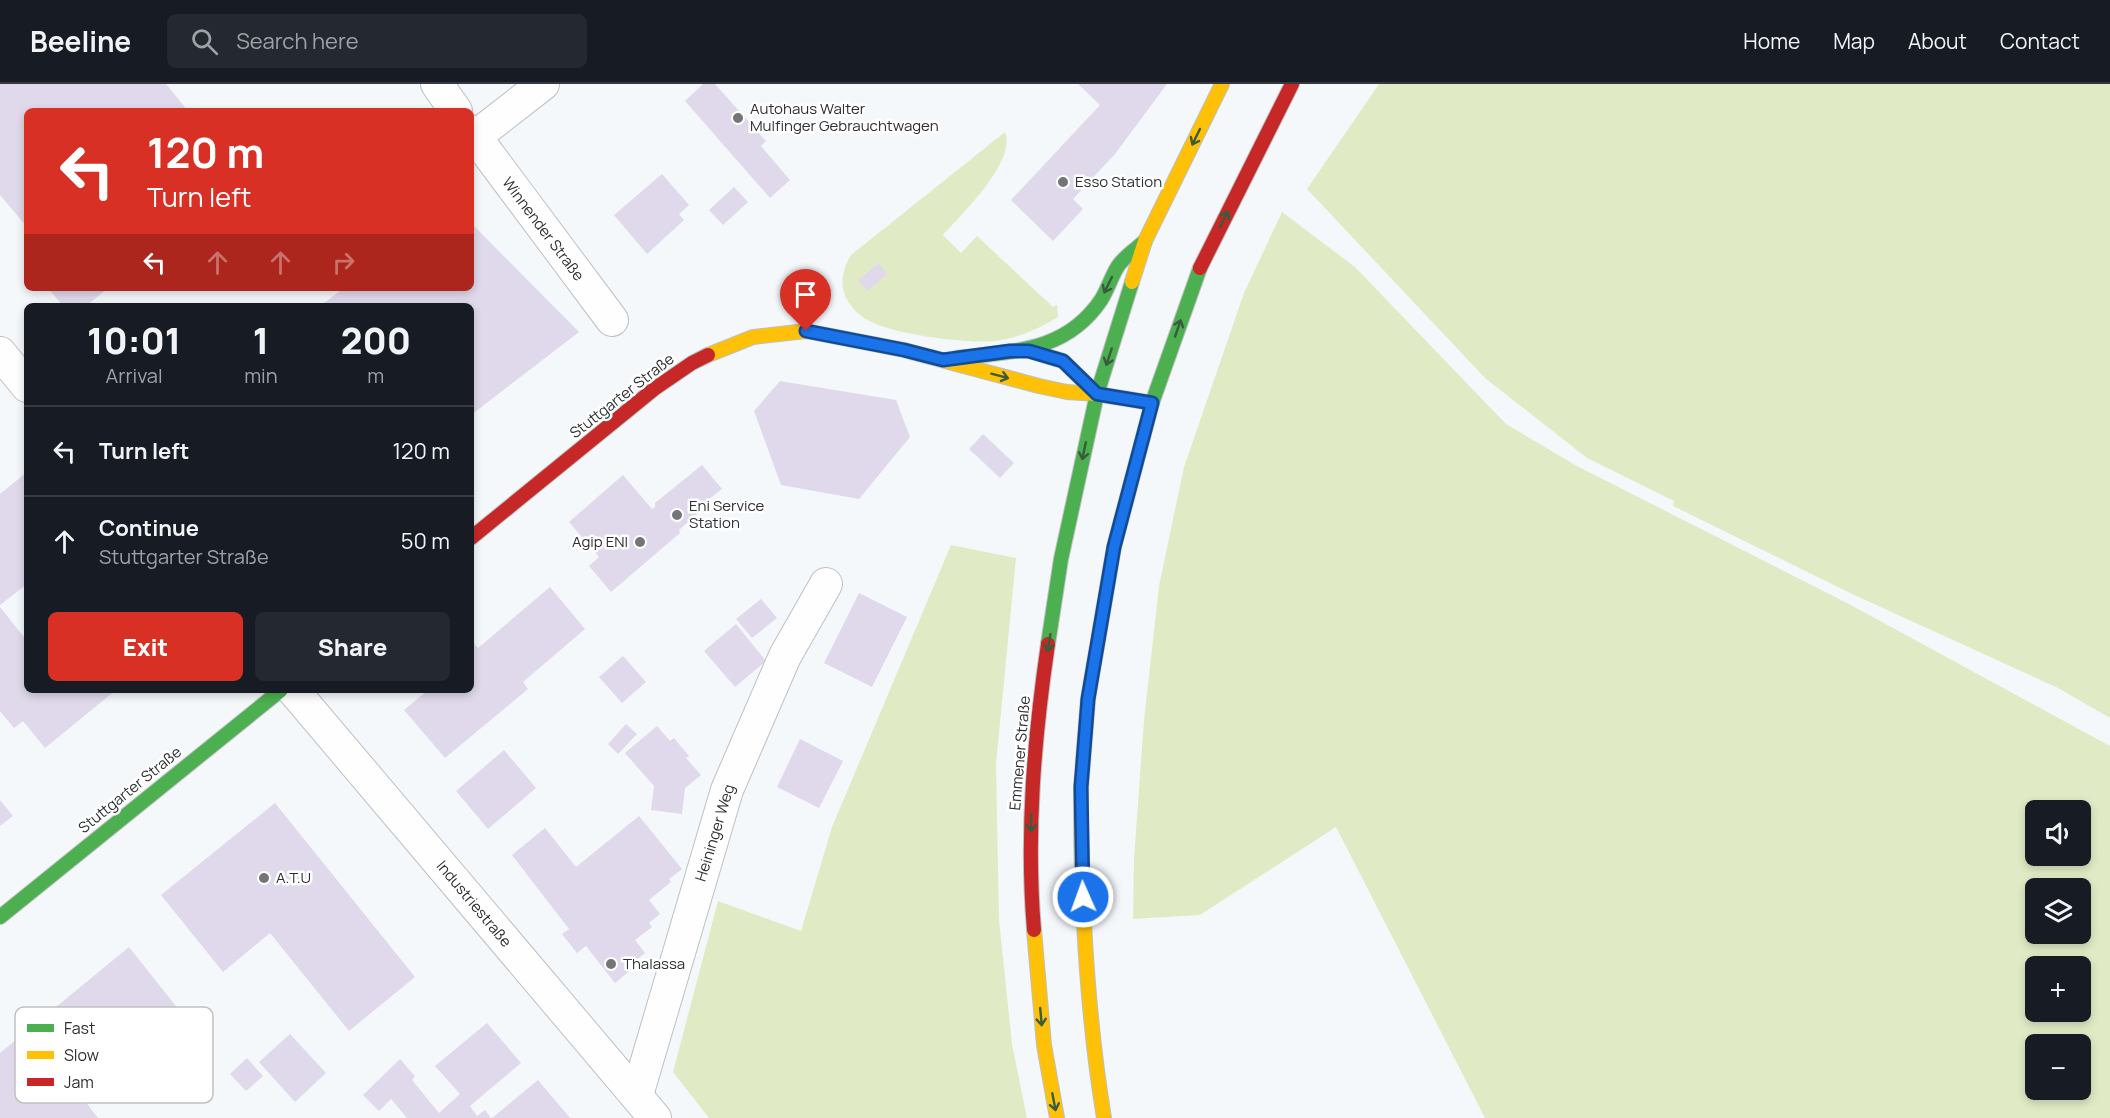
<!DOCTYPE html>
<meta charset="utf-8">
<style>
body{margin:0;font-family:Manrope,sans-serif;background:#242831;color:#f1f3f6;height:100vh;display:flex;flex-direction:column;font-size:22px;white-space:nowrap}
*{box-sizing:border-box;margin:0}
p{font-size:20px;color:#9ea1a6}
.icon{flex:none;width:33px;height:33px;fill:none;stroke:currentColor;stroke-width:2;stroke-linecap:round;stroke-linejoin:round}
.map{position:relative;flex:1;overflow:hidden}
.drawer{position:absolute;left:24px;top:219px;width:450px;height:390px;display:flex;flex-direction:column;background:#171b24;border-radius:9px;box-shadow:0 3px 9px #0003}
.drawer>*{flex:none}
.hud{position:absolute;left:24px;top:24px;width:450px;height:183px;border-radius:9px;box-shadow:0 3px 9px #0003;background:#d93025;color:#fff;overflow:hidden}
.buttons{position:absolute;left:2025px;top:716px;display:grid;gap:12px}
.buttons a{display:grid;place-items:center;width:66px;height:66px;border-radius:9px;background:#171b24;box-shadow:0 3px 9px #0003;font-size:30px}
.pin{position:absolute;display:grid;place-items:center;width:51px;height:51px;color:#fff;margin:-62px -26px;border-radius:50% 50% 50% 0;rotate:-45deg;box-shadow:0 0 6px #0007}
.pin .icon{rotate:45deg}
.me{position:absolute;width:66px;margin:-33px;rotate:358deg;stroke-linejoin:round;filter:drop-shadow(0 0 4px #0008)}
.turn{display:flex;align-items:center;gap:21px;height:126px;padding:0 24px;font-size:27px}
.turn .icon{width:78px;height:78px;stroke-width:2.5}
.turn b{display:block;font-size:42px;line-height:51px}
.lanes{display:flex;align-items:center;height:57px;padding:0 24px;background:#0003;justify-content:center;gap:30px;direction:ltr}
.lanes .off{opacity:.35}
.eta{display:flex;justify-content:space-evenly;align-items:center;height:102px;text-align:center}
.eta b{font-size:36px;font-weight:800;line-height:42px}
.action{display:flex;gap:12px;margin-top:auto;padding:12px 24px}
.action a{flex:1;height:69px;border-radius:9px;background:#d93025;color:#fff;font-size:24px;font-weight:800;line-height:69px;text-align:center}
.action a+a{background:#242831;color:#f1f3f6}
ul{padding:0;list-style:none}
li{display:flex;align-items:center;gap:18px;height:90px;padding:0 24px;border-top:2px solid #363941}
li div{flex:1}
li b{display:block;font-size:22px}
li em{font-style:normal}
header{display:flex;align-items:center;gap:36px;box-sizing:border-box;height:84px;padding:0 30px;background:#171b24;border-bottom:2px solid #363941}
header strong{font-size:28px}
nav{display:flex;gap:33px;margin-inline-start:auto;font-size:21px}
.search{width:420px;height:54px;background:#242831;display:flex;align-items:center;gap:15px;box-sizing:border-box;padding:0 21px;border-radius:9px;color:#9ea1a6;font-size:22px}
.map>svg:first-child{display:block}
.green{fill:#e0ebc5;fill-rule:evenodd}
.building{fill:#dfd9eb}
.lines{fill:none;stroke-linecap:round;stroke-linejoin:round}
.street-casing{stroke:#bec0c2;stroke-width:34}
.fast-casing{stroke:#bec0c2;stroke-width:16}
.slow-casing{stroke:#bec0c2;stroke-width:16}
.jam-casing{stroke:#bec0c2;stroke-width:16}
.street{stroke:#fefefe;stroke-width:32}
.fast{stroke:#4caf50;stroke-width:14}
.slow{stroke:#ffc107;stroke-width:14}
.jam{stroke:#c62828;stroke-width:14}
.oneway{stroke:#385c3c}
.route-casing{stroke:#114b97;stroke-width:15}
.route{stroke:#1a73e8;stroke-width:10}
.poi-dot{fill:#737578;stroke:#fff;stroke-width:2}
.labels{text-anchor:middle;stroke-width:5;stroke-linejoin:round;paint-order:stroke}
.poi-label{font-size:15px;fill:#2d2f31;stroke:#fff;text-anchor:start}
.street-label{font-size:15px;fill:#2d2f31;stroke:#fff}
.key{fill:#fff;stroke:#c0c1c1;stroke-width:1.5}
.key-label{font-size:16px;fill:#2d2f31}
</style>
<header>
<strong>Beeline</strong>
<div class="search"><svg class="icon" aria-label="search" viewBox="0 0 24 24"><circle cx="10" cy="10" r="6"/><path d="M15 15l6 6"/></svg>Search here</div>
<nav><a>Home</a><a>Map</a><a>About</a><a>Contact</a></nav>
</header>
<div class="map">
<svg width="2110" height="1034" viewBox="0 0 2110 1034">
<rect width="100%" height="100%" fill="#f5f8fb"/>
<g class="green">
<path d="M1379,0H2110V634L2058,604L1852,510L1673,422L1674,417L1587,374L1485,294L1307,105Z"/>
<path d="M1005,48C1017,77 961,131 943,151L961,169L977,152L1053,223L1057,221L1058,233C1039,245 1016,255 994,257C966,260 887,250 864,234C841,217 836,196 851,171Z"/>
<path d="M1282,128L1355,183L1506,340L1577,382L1849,520L2110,662V1034H1485L1336,743L1200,831L1133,835L1134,775L1144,636L1159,502L1184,383L1244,209ZM2036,726H2080V771H2036ZM2036,804H2080V849H2036ZM2036,882H2080V927H2036ZM2036,960H2080V1005H2036Z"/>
<path d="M951,461L1016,474L996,680L999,835L1012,960L1027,1034H709L673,988L718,817L801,847L832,743Z"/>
</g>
<g class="building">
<path d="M0,0H166L188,27H27V143L0,111Z"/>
<path d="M703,0H715L766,57L761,62L790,96L770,114L685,17Z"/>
<path d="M1078,0H1167L1115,70L1073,115L1083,125L1053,157L1011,116L1100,21Z"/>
<path d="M662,90L689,121L679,130L684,136L647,170L614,131Z"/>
<path d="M734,103L748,118L723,141L709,126Z"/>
<path d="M471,139L579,248L471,331V222H320L344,204H471Z"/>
<path d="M879,179L887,190L867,207L858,196Z"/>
<path d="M48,204H108L86,222H63Z"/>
<path d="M780,297L896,316L910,353L859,415L781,401L754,327Z"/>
<path d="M983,350L1014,379L1000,394L969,365Z"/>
<path d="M702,381L722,405L705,418L707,421L679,446L680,449L611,508L589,482L599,473L569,438L623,391L652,425L655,423V419Z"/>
<path d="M27,388V500L0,521V410Z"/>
<path d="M550,503L585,545L523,598L528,605L445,674L404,626L428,606H471V556L478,564Z"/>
<path d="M859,509L907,533L872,603L824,579Z"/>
<path d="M761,515L777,534L752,554L736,535Z"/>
<path d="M0,523L27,557V606H116L45,664L23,637L14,644L0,627Z"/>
<path d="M736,540L766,577L735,603L704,567Z"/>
<path d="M623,572L646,598L622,619L599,593Z"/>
<path d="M626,640L637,650L618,670L608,660Z"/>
<path d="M657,642L670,657L674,654L689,672L686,674L701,691L685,704L682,730L651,726L654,702L625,669Z"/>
<path d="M800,655L843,677L819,724L777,703Z"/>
<path d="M504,666L536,704L488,745L456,707Z"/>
<path d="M0,716L13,732L0,742Z"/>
<path d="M275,719L415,893L349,947L270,849L223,888L161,811Z"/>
<path d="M639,732L682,785L669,795L671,798L649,816L660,830L649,839L652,843L635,856L645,869L635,877L638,880L615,899L586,862L577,869L562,850L569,845L512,771L545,744L576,783Z"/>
<path d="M129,863L179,926L78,1008L98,1034H0V969Z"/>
<path d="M487,939L521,979L470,1022L477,1032L485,1026L491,1034H407L391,1015L379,1027L363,1011L400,975L415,992L412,996L439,1029L460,1010L435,982Z"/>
<path d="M290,950L326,989L295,1018L259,978Z"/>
<path d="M247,974L263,992L246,1007L230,990Z"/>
<path d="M538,996L570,1034H492Z"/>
</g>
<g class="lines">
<defs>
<g id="street">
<path d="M437,0L456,27"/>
<path d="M471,47L612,236"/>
<path d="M475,53L543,0"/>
<path d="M0,269L27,302"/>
<path d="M293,606L655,1034"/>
<path d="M637,1011L727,706L785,572L826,500"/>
</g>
<g id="fast">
<path d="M1030,267L1063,277L1097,310"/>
<path d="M957,274C1014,267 1066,268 1101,216C1108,205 1111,193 1118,182C1125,172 1136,165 1145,157"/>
<path d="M1097,310L1152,319"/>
<path d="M1048,560L1061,475L1097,310L1132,198"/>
<path d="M1081,737V703L1088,615L1114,463L1152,319L1200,184"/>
<path d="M0,833L281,606"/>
</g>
<g id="slow">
<path d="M1132,198L1145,157L1222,0"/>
<path d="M708,271L753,253L806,247L904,266L1039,302L1067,308L1097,310"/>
<path d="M1081,737C1082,835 1088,936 1104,1034"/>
<path d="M1034,846L1044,961L1057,1034"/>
</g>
<g id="jam">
<path d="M1200,184L1292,0"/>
<path d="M471,454L654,305L692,279L708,271"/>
<path d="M1034,846C1026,750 1034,655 1048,560"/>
</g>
</defs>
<use href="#street" class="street-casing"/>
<use href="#fast" class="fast-casing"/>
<use href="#slow" class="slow-casing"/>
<use href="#jam" class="jam-casing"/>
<use href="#street" class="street"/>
<use href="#fast" class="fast"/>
<use href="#slow" class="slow"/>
<use href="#jam" class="jam"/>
</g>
<defs><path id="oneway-shaft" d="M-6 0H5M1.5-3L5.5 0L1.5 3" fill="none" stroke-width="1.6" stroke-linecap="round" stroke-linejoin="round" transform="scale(1.5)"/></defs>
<g class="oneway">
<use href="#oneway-shaft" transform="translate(1196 53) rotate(116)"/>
<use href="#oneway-shaft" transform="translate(1224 135) rotate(-63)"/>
<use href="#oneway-shaft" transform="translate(1108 201) rotate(116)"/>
<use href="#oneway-shaft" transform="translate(1178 244) rotate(-71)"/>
<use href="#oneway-shaft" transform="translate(1109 273) rotate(108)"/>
<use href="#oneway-shaft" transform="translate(1000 292) rotate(15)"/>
<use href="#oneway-shaft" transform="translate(1084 367) rotate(102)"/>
<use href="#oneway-shaft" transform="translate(1049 559) rotate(99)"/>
<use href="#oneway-shaft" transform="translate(1031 739) rotate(90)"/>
<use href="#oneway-shaft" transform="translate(1041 933) rotate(85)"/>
<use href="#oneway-shaft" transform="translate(1054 1018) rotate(79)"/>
</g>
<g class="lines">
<defs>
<path id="route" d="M806,247L904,266L943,276L1010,267H1029L1063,277L1097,310L1152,319L1114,463L1088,615L1081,703L1083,813"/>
</defs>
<use href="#route" class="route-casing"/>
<use href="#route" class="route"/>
</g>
<g class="poi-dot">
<circle cx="738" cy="34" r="6"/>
<circle cx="1063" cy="98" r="6"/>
<circle cx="677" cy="431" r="6"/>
<circle cx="640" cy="458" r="6"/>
<circle cx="264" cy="794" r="6"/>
<circle cx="611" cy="880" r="6"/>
</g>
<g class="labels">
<g class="poi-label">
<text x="750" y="30">Autohaus Walter<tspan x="750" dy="17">Mulfinger Gebrauchtwagen</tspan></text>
<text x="1075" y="103">Esso Station</text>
<text x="689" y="427">Eni Service<tspan x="689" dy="17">Station</tspan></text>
<text x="628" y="463" text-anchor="end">Agip ENI</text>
<text x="276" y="799">A.T.U</text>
<text x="623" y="885">Thalassa</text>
</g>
<g class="street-label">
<text transform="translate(543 145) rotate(53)" y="5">Winnender Straße</text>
<text transform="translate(622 312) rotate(-38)" y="5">Stuttgarter Straße</text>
<text transform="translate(1020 669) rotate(-85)" y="5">Emmener Straße</text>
<text transform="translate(130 706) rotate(-39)" y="5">Stuttgarter Straße</text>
<text transform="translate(715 749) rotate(-73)" y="5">Heininger Weg</text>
<text transform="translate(474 820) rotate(50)" y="5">Industriestraße</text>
</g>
</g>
<rect x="15" y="923" width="198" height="96" rx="9" class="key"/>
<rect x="27" y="940" width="27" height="8" fill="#4caf50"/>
<rect x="27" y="967" width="27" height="8" fill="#ffc107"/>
<rect x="27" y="994" width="27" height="8" fill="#c62828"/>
<g class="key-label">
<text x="64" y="950">Fast</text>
<text x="64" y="977">Slow</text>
<text x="64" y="1004">Jam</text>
</g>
</svg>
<div class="buttons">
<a><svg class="icon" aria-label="sound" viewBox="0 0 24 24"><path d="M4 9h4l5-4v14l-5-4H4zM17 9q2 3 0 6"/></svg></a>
<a><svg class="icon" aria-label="layers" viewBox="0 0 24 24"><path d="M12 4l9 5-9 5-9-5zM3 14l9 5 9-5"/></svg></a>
<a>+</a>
<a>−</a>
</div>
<div class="pin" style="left:806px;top:247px;background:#d93025"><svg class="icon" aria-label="arrive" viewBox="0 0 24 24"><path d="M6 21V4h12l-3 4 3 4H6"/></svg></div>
<svg class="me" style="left:1083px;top:813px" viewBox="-20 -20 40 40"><circle r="17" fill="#1a73e8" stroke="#fff" stroke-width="3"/><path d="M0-11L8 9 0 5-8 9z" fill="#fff"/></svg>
<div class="hud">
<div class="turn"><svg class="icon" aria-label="left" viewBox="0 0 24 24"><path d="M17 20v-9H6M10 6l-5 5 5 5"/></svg><div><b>120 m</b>Turn left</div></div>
<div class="lanes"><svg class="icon" aria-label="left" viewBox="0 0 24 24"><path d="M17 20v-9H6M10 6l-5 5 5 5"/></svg><svg class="icon off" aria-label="ahead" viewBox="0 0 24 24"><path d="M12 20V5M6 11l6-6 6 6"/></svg><svg class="icon off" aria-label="ahead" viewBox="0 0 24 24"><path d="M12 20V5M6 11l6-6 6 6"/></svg><svg class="icon off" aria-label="right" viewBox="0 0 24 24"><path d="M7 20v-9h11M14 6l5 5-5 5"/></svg></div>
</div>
<section class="drawer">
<div class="eta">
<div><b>10:01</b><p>Arrival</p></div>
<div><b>1</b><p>min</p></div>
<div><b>200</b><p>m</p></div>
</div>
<ul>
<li><svg class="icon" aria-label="left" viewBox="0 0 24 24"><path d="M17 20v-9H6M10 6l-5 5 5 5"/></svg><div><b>Turn left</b></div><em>120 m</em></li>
<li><svg class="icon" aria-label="ahead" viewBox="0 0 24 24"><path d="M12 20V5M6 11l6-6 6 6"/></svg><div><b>Continue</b><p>Stuttgarter Straße</p></div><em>50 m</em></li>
</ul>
<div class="action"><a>Exit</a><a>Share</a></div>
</section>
</div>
